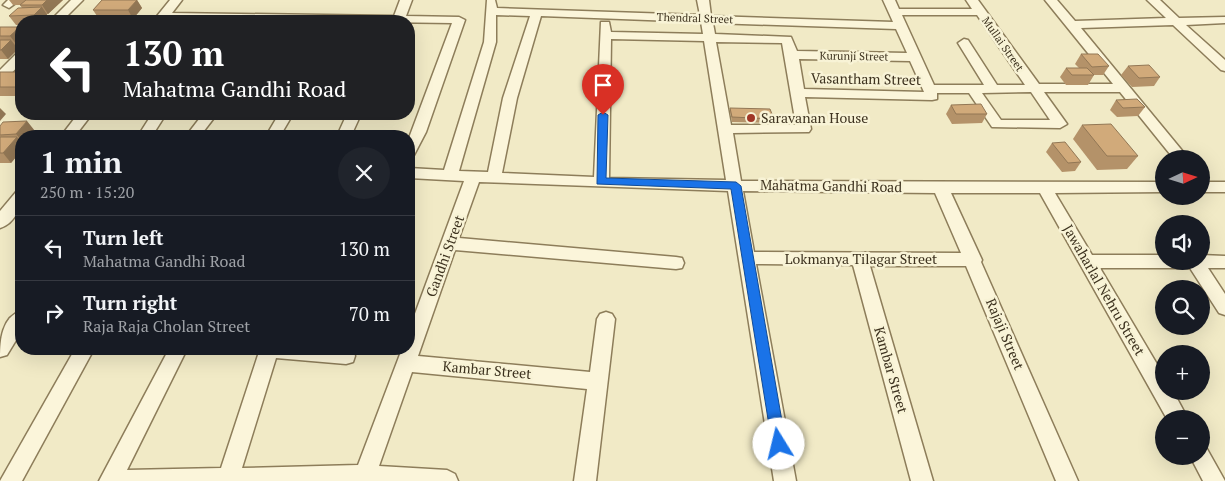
<!DOCTYPE html>
<meta charset="utf-8">
<style>
body{margin:0;font-family:"PT Serif",serif;background:#20242c;color:#f1f3f6;height:100vh;display:flex;flex-direction:column;font-size:19px;white-space:nowrap}
*{box-sizing:border-box;margin:0}
p{font-size:16px;color:#9ea1a6}
.icon{flex:none;width:28px;height:28px;fill:none;stroke:currentColor;stroke-width:2;stroke-linecap:round;stroke-linejoin:round}
.map{position:relative;flex:1;overflow:hidden}
.sheet{position:absolute;left:15px;top:130px;width:400px;height:225px;display:flex;flex-direction:column;background:#171b24;border-radius:20px;box-shadow:0 5px 20px #0002}
.sheet>*{flex:none}
.hud{position:absolute;left:15px;top:15px;width:400px;height:105px;border-radius:20px;box-shadow:0 5px 20px #0002;background:#202124;color:#fff;overflow:hidden}
.needle{width:32px;rotate:86deg}
.controls{position:absolute;left:1155px;top:150px;display:grid;gap:10px}
.controls a{display:grid;place-items:center;width:55px;height:55px;border-radius:50%;background:#171b24;box-shadow:0 5px 20px #0002;font-size:25px}
.pin{position:absolute;display:grid;place-items:center;width:42px;height:42px;color:#fff;margin:-51px -21px;border-radius:50% 50% 50% 0;rotate:-45deg;box-shadow:0 0 5px #0007}
.pin .icon{rotate:45deg}
.me{position:absolute;width:55px;margin:-28px;rotate:351deg;stroke-linejoin:round;filter:drop-shadow(0 0 4px #0008)}
.turn{display:flex;align-items:center;gap:18px;height:105px;padding:0 25px;font-size:22px}
.turn .icon{width:65px;height:65px;stroke-width:2.5}
.turn b{display:block;font-size:35px;line-height:42px}
.round{display:grid;place-items:center;flex:none;width:52px;height:52px;border-radius:26px;background:#20242c}
.overview{display:flex;align-items:center;justify-content:space-between;height:85px;padding:0 25px}
h1{font-size:30px;font-weight:700;line-height:38px}
ul{padding:0;list-style:none}
li{display:flex;align-items:center;gap:15px;height:65px;padding:0 25px;border-top:1px solid #363941}
li div{flex:1}
li b{display:block;font-size:19px}
li em{font-style:normal}
.map>svg:first-child{display:block}
.lines{fill:none;stroke-linecap:round;stroke-linejoin:round}
.minor-casing{stroke:#8d7d5a;stroke-width:3}
.minor{fill:#fbf5da;fill-rule:evenodd}
.wall{fill:#b49269}
.shaded-wall{fill:#927755}
.building{fill:#d1aa7a;stroke:#927755}
.route{fill:#1a73e8;stroke:#114b97}
.poi-dot{fill:#a03727;stroke:#f8f3d6;stroke-width:2}
.labels{text-anchor:middle;stroke-width:5;stroke-linejoin:round;paint-order:stroke}
.far-street-label{font-size:11px;fill:#3d321f;stroke:#f8f3d6}
.street-label{font-size:14px;fill:#3d321f;stroke:#f8f3d6}
.poi-label{font-size:14px;fill:#3d321f;stroke:#f8f3d6;text-anchor:start}
</style>
<div class="map">
<svg width="1225" height="481" viewBox="0 0 1225 481">
<rect width="100%" height="100%" fill="#f1eac6"/>
<g class="lines">
<defs>
<g id="minor">
<path d="M8,0H20L9,8L3,5Z"/>
<path d="M71,0H83L62,21H50Z"/>
<path d="M170,0H182L172,13L394,16L400,0H412L406,16L459,17L465,20L426,132L414,155L409,157V138L452,23L166,19L153,21Z"/>
<path d="M487,0H495L497,8L700,15L697,0H709L711,16L893,22L883,0H895L899,9H972L966,0H978L1039,84H1113L1045,0H1057L1075,21L1166,18L1147,0H1160L1179,18L1225,17V23L1186,25L1225,60V71L1221,70L1173,25L1081,28L1189,159H1174L1120,92H1044L1067,124L1060,128L992,127L969,93H937V99L932,100L805,97L811,129L809,132L733,133L741,181L1164,182V192L1055,193L1092,255H1164V261H1201V255L1225,256V268H1208L1225,294V315L1219,313L1190,268H1100L1164,376V391H1173L1188,419H1167L1040,193H951L982,260L981,262L1078,481H1056L966,266H870L933,481H911L853,265L756,264L796,481H774L728,191L479,182L459,238L676,257L682,258L684,263L682,268L676,269L455,250L418,356L590,372L597,319L600,314L606,312L612,314L615,319L596,481H574L587,389L412,372L379,466L447,470L455,474L458,481H99L169,349H187L127,470L221,468L260,349H348L353,350L355,356L353,362L346,364L276,358L242,468L358,465L402,349H409V330L464,181L409,178V168L444,170L484,42ZM496,15L530,16L503,98L488,172L459,171L496,42ZM902,15H977L1025,85H997L968,40L964,39L958,43L984,85H934ZM541,16L701,22L703,34L611,32L609,22H601L594,177L502,173L517,98ZM713,23L896,29L907,53L797,51L791,37L715,34ZM611,39L704,41L726,180L609,178ZM716,42L782,43L796,125H731ZM799,59L910,61L924,92L804,89ZM1031,92L1050,120H1001L982,93ZM743,191L935,193L961,253L754,252Z"/>
<path d="M21,52V63L5,80L0,81V70L17,53Z"/>
<path d="M78,114H92L75,136H61Z"/>
<path d="M152,114H166L152,136H138Z"/>
<path d="M203,114H217L200,136H186Z"/>
<path d="M279,114H293L280,136H266Z"/>
<path d="M347,114H361L351,136H337Z"/>
<rect x="1201" y="182" width="24" height="10"/>
<path d="M21,191C22,205 16,223 0,228V211L16,192Z"/>
<path d="M21,311V332L7,355L0,357C0,340 2,317 21,311Z"/>
<path d="M75,349H94L22,481H0Z"/>
<path d="M1201,446L1207,449L1225,481H1203L1190,456H1201Z"/>
</g>
</defs>
<use href="#minor" class="minor-casing"/>
<use href="#minor" class="minor"/>
</g>
<g class="wall">
<path d="M9,0H63L48,14H46L48,16L43,21H21V25H16L9,16L22,8L20,5H13Z"/>
<path d="M102,0H137L142,8L133,19H99L93,10Z"/>
<path d="M0,27H20L21,29V41L17,45H15L18,49L8,59H0Z"/>
<path d="M21,53V67L15,59Z"/>
<path d="M1081,54L1109,66L1103,75H1094L1088,85H1066L1060,77L1066,68H1079L1075,64Z"/>
<path d="M1128,66L1160,77L1154,86L1132,87L1121,75Z"/>
<rect x="0" y="72" width="21" height="24"/>
<path d="M1116,100L1145,107L1138,116L1117,117L1110,110Z"/>
<path d="M951,105L987,114L982,123L952,124L946,114Z"/>
<path d="M730,108L774,119L772,123L732,122L730,112Z"/>
<path d="M1082,125L1138,156L1127,169L1097,170L1073,139Z"/>
<path d="M0,126L35,131L21,136V151L11,163H0Z"/>
<path d="M1052,143L1081,162L1075,171L1062,172L1046,152Z"/>
</g>
<g class="shaded-wall">
<path d="M47,0H63L48,14L42,5Z"/>
<path d="M137,0L142,8L133,19L128,10Z"/>
<path d="M42,7L48,16L43,21H38L34,15Z"/>
<path d="M79,18L81,21H76Z"/>
<path d="M20,27L21,29V41L17,45L10,36Z"/>
<path d="M11,40L18,49L8,59L1,50Z"/>
<path d="M0,108L6,114L0,121Z"/>
<path d="M27,121L35,131L30,136H21V140L16,134Z"/>
<path d="M17,137L21,142V151L11,163L3,153Z"/>
</g>
<g class="building">
<path d="M26,0H47L42,5H20Z"/>
<path d="M102,0H137L128,10H93Z"/>
<path d="M42,7L34,15L9,16L18,8Z"/>
<path d="M55,18H79L76,21H52Z"/>
<path d="M0,27H20L10,36H0Z"/>
<path d="M0,40H11L1,50H0Z"/>
<path d="M21,53V59H15Z"/>
<path d="M1081,54H1098L1109,66L1092,67Z"/>
<path d="M1149,65L1160,77L1139,78L1128,66Z"/>
<path d="M1066,68H1087L1094,75H1072Z"/>
<path d="M0,72H21V85L20,87H0Z"/>
<path d="M1137,99L1145,107L1123,108L1116,100Z"/>
<path d="M981,104L987,114H956L951,105Z"/>
<path d="M730,108L770,109L774,119L732,117Z"/>
<path d="M27,121L16,134L0,135V126L3,122Z"/>
<path d="M1111,124L1138,156H1107L1082,125Z"/>
<path d="M0,137H17L3,153H0Z"/>
<path d="M1065,142L1081,162L1068,163L1052,143Z"/>
</g>
<path class="route" d="M603,112L608,115L606,178L736,182L741,186L786,444L784,449L779,451L774,449L772,444L731,189L597,184L598,115Z"/>
<circle class="poi-dot" cx="751" cy="118" r="5"/>
<g class="labels">
<g class="far-street-label">
<text transform="translate(695 18) rotate(2)" y="4">Thendral Street</text>
<text transform="translate(1003 44) rotate(55)" y="4">Mullai Street</text>
<text transform="translate(854 56) rotate(1)" y="4">Kurunji Street</text>
</g>
<g class="street-label">
<text transform="translate(866 79) rotate(1)" y="5">Vasantham Street</text>
<text transform="translate(831 186) rotate(1)" y="5">Mahatma Gandhi Road</text>
<text transform="translate(445 256) rotate(-70)" y="5">Gandhi Street</text>
<text x="861" y="264">Lokmanya Tilagar Street</text>
<text transform="translate(1104 290) rotate(60)" y="5">Jawaharlal Nehru Street</text>
<text transform="translate(1005 334) rotate(67)" y="5">Rajaji Street</text>
<text transform="translate(487 370) rotate(5)" y="5">Kambar Street</text>
<text transform="translate(891 370) rotate(74)" y="5">Kambar Street</text>
</g>
<g class="poi-label">
<text x="761" y="123">Saravanan House</text>
</g>
</g>
</svg>
<div class="controls">
<a><svg class="needle" viewBox="-14 -14 28 28"><path d="M0-13l5 13h-10z" fill="#e53935"/><path d="M0 13l5-13h-10z" fill="#9ea1a6"/></svg></a>
<a><svg class="icon" aria-label="sound" viewBox="0 0 24 24"><path d="M4 9h4l5-4v14l-5-4H4zM17 9q2 3 0 6"/></svg></a>
<a><svg class="icon" aria-label="search" viewBox="0 0 24 24"><circle cx="10" cy="10" r="6"/><path d="M15 15l6 6"/></svg></a>
<a>+</a>
<a>−</a>
</div>
<div class="pin" style="left:603px;top:115px;background:#d93025"><svg class="icon" aria-label="arrive" viewBox="0 0 24 24"><path d="M6 21V4h12l-3 4 3 4H6"/></svg></div>
<svg class="me" style="left:779px;top:444px" viewBox="-20 -20 40 40"><circle r="19" fill="#fff"/><path d="M0-13L10 11 0 6-10 11z" fill="#1a73e8"/></svg>
<div class="hud">
<div class="turn"><svg class="icon" aria-label="left" viewBox="0 0 24 24"><path d="M17 20v-9H6M10 6l-5 5 5 5"/></svg><div><b>130 m</b>Mahatma Gandhi Road</div></div>
</div>
<section class="sheet">
<div class="overview"><div><h1>1 min</h1><p>250 m · 15:20</p></div><a class="round"><svg class="icon" aria-label="close" viewBox="0 0 24 24"><path d="M6 6l12 12M18 6L6 18"/></svg></a></div>
<ul>
<li><svg class="icon" aria-label="left" viewBox="0 0 24 24"><path d="M17 20v-9H6M10 6l-5 5 5 5"/></svg><div><b>Turn left</b><p>Mahatma Gandhi Road</p></div><em>130 m</em></li>
<li><svg class="icon" aria-label="right" viewBox="0 0 24 24"><path d="M7 20v-9h11M14 6l5 5-5 5"/></svg><div><b>Turn right</b><p>Raja Raja Cholan Street</p></div><em>70 m</em></li>
</ul>
</section>
</div>
